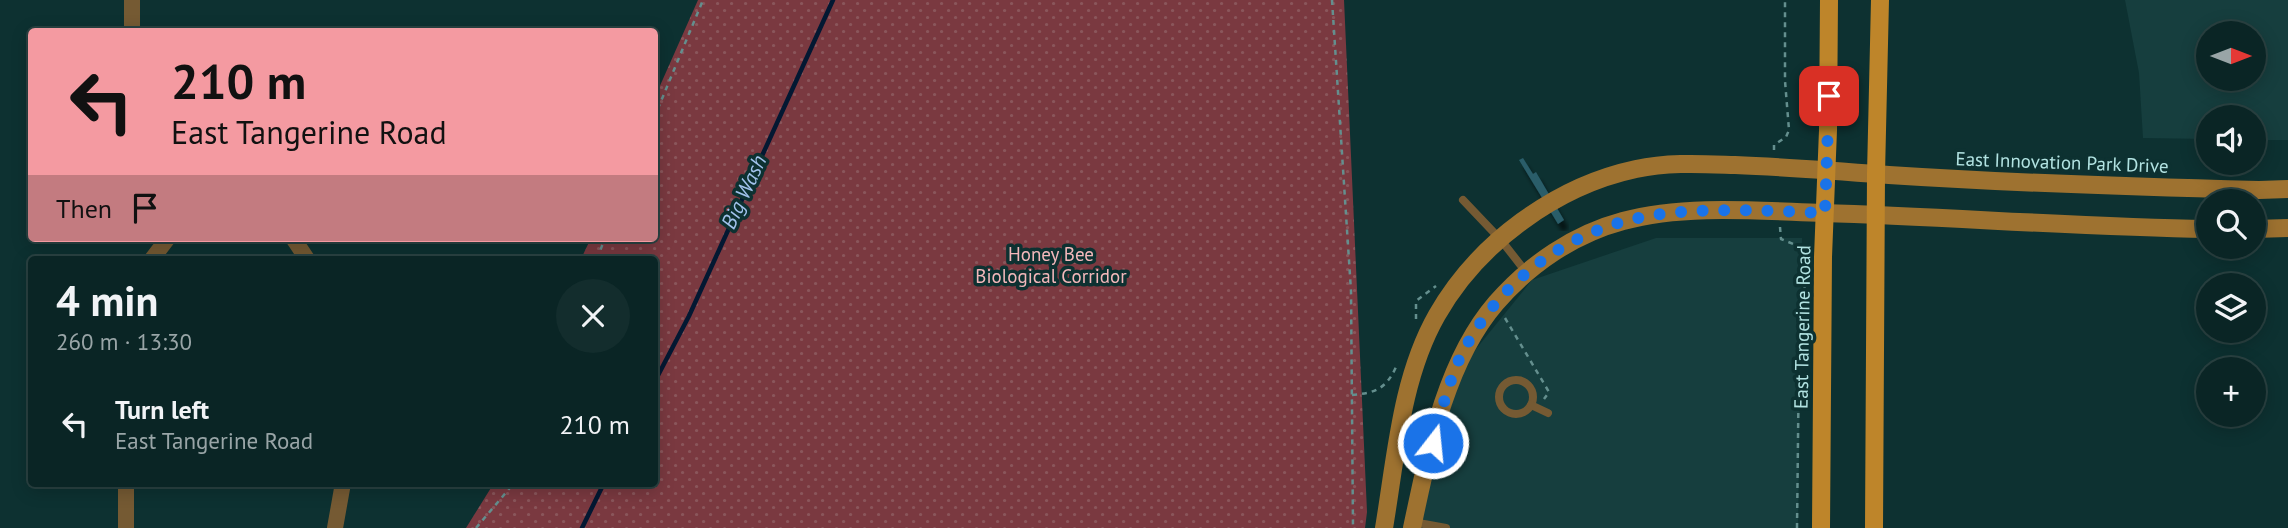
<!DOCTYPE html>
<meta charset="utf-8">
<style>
body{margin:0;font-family:"PT Sans",sans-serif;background:#132d2d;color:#f1f3f6;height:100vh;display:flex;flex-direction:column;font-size:26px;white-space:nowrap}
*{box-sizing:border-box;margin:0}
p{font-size:23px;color:#99a5a7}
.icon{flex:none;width:38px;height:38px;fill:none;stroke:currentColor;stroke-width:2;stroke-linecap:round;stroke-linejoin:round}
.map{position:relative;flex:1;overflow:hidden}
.side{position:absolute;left:28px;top:256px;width:630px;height:231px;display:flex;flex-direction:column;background:#0a2525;border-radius:7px;box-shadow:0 4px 18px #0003,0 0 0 2px #2a4242}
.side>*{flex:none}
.hud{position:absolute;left:28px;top:28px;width:630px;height:214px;border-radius:7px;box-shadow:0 4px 18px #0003,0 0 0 2px #2a4242;background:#f49aa1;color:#111;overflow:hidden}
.needle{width:46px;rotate:90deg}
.tools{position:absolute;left:2196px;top:21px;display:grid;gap:14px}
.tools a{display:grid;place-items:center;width:70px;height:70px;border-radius:50%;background:#0a2525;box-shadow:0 4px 18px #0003,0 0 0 2px #2a4242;font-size:35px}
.pin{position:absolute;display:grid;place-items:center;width:60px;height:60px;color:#fff;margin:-30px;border-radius:14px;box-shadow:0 4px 10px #0006}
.me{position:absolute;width:77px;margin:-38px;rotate:16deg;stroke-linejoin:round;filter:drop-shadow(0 0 5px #0008)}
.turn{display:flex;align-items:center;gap:24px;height:147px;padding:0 28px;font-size:32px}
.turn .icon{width:91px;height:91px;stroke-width:2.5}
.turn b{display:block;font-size:49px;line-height:60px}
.then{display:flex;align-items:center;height:66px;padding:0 28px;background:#0003;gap:14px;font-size:26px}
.round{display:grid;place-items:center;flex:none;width:74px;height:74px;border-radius:37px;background:#132d2d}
.head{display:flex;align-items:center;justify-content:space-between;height:119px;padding:0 28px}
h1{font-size:42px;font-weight:600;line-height:52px}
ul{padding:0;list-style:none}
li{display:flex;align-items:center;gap:21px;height:98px;padding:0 28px}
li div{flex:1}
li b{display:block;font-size:26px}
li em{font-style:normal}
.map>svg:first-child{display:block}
.built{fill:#163e3e;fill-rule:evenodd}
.green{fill:url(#green-dots)}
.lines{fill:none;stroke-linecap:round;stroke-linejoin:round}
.stream{stroke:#031832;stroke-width:4.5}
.building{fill:#295d69;filter:url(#shadow)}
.path{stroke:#648f8e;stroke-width:2.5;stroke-dasharray:5 5;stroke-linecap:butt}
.lane{stroke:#755a33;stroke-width:8}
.street{stroke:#755a33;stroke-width:16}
.secondary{stroke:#9e7230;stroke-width:18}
.primary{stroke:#be852a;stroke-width:18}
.route{stroke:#1a73e8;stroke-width:12;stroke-dasharray:0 21.6}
.labels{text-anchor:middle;stroke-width:7;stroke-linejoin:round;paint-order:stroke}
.street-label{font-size:19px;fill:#b2e3e2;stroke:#0d3131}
.park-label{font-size:19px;fill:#f4b8bb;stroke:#0d3131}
.water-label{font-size:21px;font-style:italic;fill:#a1c2ec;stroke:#0d3131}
</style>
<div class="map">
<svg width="2288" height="528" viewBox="0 0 2288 528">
<defs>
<pattern id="green-dots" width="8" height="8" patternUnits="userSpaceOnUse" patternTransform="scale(1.75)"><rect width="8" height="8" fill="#7a3940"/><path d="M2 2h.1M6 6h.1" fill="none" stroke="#8a565b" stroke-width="1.8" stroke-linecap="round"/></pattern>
<filter id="shadow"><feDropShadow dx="4.5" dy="8" stdDeviation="2" flood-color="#0009"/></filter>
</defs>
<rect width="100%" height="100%" fill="#0d3131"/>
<g class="built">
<path d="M2125,0H2288V140H2254V117H2208V139L2143,138L2139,73ZM2208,33H2254V79H2208Z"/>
<path d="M1656,238H1802L1798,528H1415L1463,365L1532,280Z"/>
</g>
<path class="green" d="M698,0H1344L1367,512L1365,528H466L494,483H654V259H581L591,238H654L655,97Z"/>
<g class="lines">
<g class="stream">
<path d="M654,383L689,316L833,0"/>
<path d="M582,528L604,483"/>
</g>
</g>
<path class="building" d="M1523,158L1533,174L1536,172L1564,220L1558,224L1519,160Z"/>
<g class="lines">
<g class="path">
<path d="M1332,0L1351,291L1353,528"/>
<path d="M654,118L703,0"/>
<path d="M1774,150V145L1786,137L1789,130L1785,81V0"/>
<path d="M1780,227L1781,239L1798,246L1805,259"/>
<path d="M597,259L605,238"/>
<path d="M1505,318L1549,392L1544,399"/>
<path d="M1416,319V301L1436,286"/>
<path d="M1352,395C1375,393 1386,389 1396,367"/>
<path d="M476,528L514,483"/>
<path d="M1797,528L1799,352L1805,283"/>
</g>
<g class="lane">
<path d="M1463,200L1501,240L1526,272"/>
<circle cx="1516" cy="397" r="17"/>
<path d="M1531,405L1548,413"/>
<path d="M1413,522L1446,528"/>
</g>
<g class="street">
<path d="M132,32V0"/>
<path d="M293,238L307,259"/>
<path d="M152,259L168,238"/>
<path d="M126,528V483"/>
<path d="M335,528L343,483"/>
</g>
<g class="secondary">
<path d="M2254,229L2288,228"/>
<path d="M1384,528C1396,457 1401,378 1437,315C1478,243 1556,186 1636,169C1669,162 1702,164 1735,165C1787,167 1838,171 1889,175C2012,183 2135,187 2259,190L2288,189"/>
<path d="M1412,528C1428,453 1445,362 1496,303C1530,264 1574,234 1623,221C1685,204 1760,211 1823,213C1952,217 2080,227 2208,229"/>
</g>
<g class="primary">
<path d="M1821,528L1823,257L1828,130L1829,0"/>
<path d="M1874,528L1876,174L1880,0"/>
</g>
</g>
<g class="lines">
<path class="route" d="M1433,443C1440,416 1447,388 1458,362C1494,284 1569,227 1655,215C1710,207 1769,211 1825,213L1829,96"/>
</g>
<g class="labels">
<g class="street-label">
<text transform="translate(2062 162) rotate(2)" y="7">East Innovation Park Drive</text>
<text transform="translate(1802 327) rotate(-89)" y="7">East Tangerine Road</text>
</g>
<g class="park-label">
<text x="1051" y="261">Honey Bee<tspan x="1051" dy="22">Biological Corridor</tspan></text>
</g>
<g class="water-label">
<text transform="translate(744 192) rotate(-65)" y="7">Big Wash</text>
</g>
</g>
</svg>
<div class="tools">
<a><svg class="needle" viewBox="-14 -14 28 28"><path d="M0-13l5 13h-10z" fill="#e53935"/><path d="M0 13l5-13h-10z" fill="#99a5a7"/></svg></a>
<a><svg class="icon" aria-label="sound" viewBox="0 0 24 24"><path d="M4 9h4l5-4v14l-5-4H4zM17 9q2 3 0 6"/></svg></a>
<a><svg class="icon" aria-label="search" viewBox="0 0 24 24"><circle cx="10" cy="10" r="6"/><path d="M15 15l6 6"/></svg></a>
<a><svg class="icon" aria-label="layers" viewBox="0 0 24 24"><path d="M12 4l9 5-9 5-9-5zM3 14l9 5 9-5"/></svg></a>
<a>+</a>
</div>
<div class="pin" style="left:1829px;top:96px;background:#d93025"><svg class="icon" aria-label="arrive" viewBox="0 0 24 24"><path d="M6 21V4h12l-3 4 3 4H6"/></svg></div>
<svg class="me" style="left:1433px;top:443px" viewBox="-20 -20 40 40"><circle r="17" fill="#1a73e8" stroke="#fff" stroke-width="3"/><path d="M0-11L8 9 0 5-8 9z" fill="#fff"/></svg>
<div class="hud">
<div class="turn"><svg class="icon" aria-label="left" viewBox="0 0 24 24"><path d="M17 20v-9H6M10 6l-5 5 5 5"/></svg><div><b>210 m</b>East Tangerine Road</div></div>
<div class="then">Then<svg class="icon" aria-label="arrive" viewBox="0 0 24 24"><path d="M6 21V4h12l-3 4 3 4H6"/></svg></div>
</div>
<section class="side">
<div class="head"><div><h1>4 min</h1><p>260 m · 13:30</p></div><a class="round"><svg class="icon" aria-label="close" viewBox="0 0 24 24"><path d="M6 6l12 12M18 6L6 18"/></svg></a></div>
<ul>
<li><svg class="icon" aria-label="left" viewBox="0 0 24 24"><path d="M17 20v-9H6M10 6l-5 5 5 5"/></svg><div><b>Turn left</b><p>East Tangerine Road</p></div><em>210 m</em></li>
</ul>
</section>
</div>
